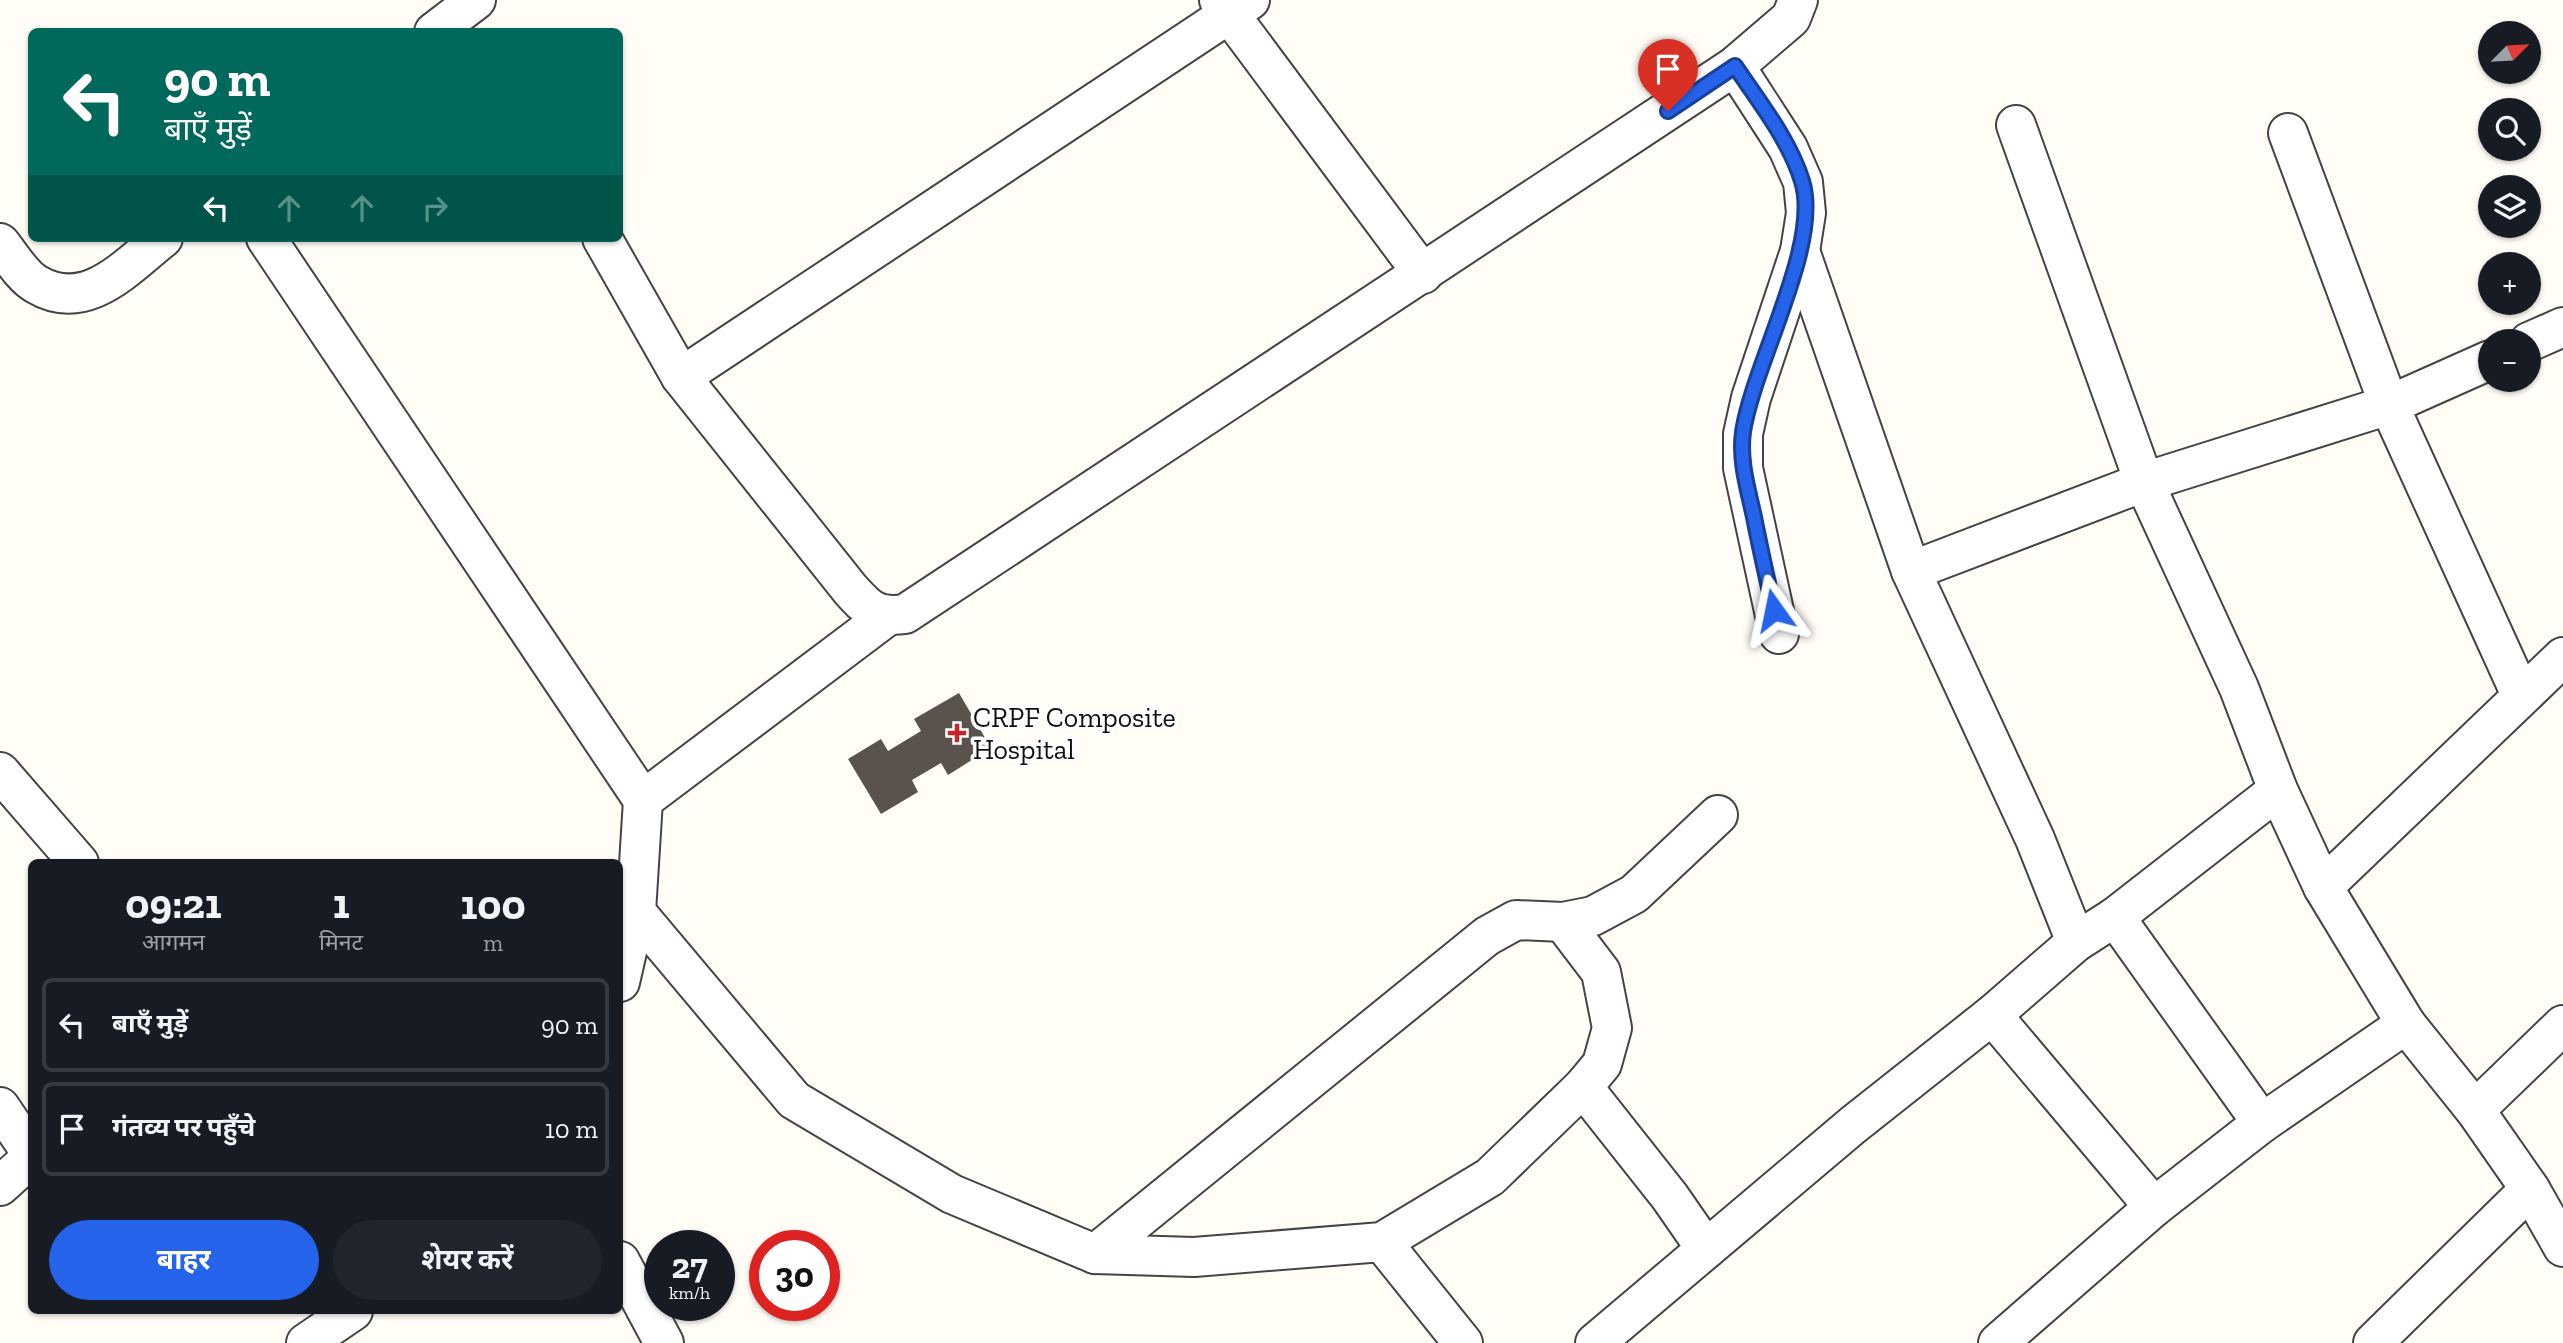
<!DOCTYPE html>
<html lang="hi">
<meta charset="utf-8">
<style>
body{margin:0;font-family:"Zilla Slab","Noto Sans Devanagari",serif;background:#20242c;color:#f1f3f6;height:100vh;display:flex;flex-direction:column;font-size:26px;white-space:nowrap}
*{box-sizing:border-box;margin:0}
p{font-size:23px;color:#9ea1a6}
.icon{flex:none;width:38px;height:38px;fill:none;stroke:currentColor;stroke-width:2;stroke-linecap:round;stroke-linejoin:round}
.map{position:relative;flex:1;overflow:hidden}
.side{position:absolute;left:28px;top:859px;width:595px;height:455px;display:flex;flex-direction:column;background:#171b24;border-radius:10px;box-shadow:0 2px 5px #0004}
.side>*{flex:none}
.top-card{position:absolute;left:28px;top:28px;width:595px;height:214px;border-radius:10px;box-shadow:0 2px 5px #0004;background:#00695c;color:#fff;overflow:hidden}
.needle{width:46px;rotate:66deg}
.fabs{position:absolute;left:2478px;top:21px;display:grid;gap:14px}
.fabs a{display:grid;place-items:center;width:63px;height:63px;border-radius:50%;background:#171b24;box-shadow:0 2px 5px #0004;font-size:35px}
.speed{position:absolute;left:644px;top:1230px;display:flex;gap:14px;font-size:35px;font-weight:700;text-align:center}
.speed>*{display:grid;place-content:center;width:91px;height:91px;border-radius:50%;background:#171b24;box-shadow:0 2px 5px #0004;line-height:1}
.speed small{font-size:18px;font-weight:400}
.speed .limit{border:10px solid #d22;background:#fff;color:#111}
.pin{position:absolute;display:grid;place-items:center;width:60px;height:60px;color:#fff;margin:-72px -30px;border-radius:50% 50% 50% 0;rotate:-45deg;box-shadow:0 0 7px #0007}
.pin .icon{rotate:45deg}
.me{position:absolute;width:77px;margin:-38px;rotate:348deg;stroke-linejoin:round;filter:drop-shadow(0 0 5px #0008)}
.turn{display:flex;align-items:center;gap:24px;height:147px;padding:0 21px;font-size:32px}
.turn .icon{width:91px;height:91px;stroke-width:2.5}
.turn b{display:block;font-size:49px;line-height:60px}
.lanes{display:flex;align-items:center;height:66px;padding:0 21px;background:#0003;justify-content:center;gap:35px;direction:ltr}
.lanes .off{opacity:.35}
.eta{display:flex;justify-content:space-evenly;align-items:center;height:119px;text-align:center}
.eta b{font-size:42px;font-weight:700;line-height:49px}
.button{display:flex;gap:14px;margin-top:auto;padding:14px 21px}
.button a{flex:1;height:80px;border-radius:42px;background:#2563eb;color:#fff;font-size:28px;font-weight:700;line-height:80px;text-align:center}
.button a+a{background:#20242c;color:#f1f3f6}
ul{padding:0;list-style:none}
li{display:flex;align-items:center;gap:21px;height:94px;margin:0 14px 10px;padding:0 7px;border:4px solid #363941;border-radius:10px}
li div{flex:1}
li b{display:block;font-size:26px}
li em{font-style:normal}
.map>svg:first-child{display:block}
.building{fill:#5a524d}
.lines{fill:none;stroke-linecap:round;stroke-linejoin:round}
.street-casing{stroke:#444;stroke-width:42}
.street{stroke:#fff;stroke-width:38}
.route-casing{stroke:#184099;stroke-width:18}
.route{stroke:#2563eb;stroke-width:12}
.poi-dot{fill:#c4262e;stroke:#fff;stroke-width:2.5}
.labels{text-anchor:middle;stroke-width:7;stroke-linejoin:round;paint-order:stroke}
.poi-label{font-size:28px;fill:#111;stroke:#fff;text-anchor:start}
</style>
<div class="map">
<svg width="2563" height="1343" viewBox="0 0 2563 1343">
<rect width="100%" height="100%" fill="#fffdf5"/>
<path class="building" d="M959,693L991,748L948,775L941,763L912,780L918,792L881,814L848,759L881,739L888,751L921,731L914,719Z"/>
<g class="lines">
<defs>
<g id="street">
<path d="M1219,0L1423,274"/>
<path d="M434,32L476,0"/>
<path d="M1735,66L1788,148L1803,182L1806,213L1800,251L1751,398L1743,434V468L1779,634"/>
<path d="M2016,125L2144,482L2239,688L2278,790L2323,887L2406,1024L2475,1110L2530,1189L2563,1247"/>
<path d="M2288,133L2389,405L2521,695"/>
<path d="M266,238L643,800L886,617"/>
<path d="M602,238L681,377L850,589C868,609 876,618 905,614L1735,66L1791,18L1798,0"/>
<path d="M0,243C10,255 22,276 36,284C86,314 126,267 163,238"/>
<path d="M1800,251L1911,571L2035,839L2076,942"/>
<path d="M2529,342L2563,327"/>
<path d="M681,377L1250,0"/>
<path d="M1911,571L2144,482L2389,405L2490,360"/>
<path d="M0,772L79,863"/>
<path d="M2323,887L2563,657"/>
<path d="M636,912L794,1100L952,1194L1095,1254L1487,936L1516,920L1563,922L1593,916L1634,894L1718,815"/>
<path d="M2115,917L2262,1123"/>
<path d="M620,982L636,912L643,800"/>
<path d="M1992,1015L2154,1207"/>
<path d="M1583,1087L1670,1197L1706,1249"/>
<path d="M0,1107L32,1154"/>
<path d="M2475,1110L2563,1025"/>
<path d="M0,1186L32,1157"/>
<path d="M1382,1242L1463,1343"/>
<path d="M1095,1254L1194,1257L1382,1242L1490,1177L1583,1087L1602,1064L1612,1028L1601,972L1563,922"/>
<path d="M620,1261L664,1343"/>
<path d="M306,1343L353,1311"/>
<path d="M1595,1343L1853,1125L1992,1015L2076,942L2115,917L2278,790"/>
<path d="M1998,1343L2154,1207L2262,1123L2406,1024"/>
<path d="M2373,1343L2530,1189"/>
</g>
</defs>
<use href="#street" class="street-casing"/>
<use href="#street" class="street"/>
</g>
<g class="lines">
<defs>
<path id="route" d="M1668,111L1735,66C1759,102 1789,139 1802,181C1822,244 1753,364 1743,432C1739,461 1748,489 1754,517C1760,548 1767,579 1774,610"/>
</defs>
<use href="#route" class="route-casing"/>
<use href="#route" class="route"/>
</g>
<path class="poi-dot" d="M953.5 722.5h7v7h7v7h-7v7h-7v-7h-7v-7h7z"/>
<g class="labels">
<g class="poi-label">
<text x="973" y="727">CRPF Composite<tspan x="973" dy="32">Hospital</tspan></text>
</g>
</g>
</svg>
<div class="fabs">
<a><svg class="needle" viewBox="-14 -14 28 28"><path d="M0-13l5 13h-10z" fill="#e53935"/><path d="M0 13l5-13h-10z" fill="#9ea1a6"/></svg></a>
<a><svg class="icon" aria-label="search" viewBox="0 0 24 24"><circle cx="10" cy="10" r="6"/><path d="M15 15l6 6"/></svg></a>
<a><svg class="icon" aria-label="layers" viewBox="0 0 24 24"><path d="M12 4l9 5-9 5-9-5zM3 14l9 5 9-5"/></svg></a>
<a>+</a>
<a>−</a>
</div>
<div class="speed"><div>27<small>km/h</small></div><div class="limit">30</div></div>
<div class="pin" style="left:1668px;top:111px;background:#d93025"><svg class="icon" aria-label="arrive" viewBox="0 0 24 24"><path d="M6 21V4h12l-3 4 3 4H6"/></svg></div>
<svg class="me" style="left:1774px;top:610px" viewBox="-20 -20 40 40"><path d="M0-17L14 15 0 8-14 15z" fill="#2563eb" stroke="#fff" stroke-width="4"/></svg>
<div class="top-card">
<div class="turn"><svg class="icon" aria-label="left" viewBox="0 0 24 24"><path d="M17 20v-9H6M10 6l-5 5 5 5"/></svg><div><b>90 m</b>बाएँ मुड़ें</div></div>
<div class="lanes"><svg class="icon" aria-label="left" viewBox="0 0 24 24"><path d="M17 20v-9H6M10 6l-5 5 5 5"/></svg><svg class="icon off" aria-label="ahead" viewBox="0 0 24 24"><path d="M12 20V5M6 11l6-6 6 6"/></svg><svg class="icon off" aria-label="ahead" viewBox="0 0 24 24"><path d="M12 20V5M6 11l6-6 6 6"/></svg><svg class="icon off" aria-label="right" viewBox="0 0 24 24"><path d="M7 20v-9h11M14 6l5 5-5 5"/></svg></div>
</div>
<section class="side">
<div class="eta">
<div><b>09:21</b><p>आगमन</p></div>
<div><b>1</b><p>मिनट</p></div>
<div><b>100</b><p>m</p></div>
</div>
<ul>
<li><svg class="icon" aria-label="left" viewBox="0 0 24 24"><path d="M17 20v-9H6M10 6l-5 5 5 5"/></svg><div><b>बाएँ मुड़ें</b></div><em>90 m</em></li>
<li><svg class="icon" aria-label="arrive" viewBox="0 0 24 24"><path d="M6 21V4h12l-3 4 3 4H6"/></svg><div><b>गंतव्य पर पहुँचे</b></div><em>10 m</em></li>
</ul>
<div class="button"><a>बाहर</a><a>शेयर करें</a></div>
</section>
</div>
